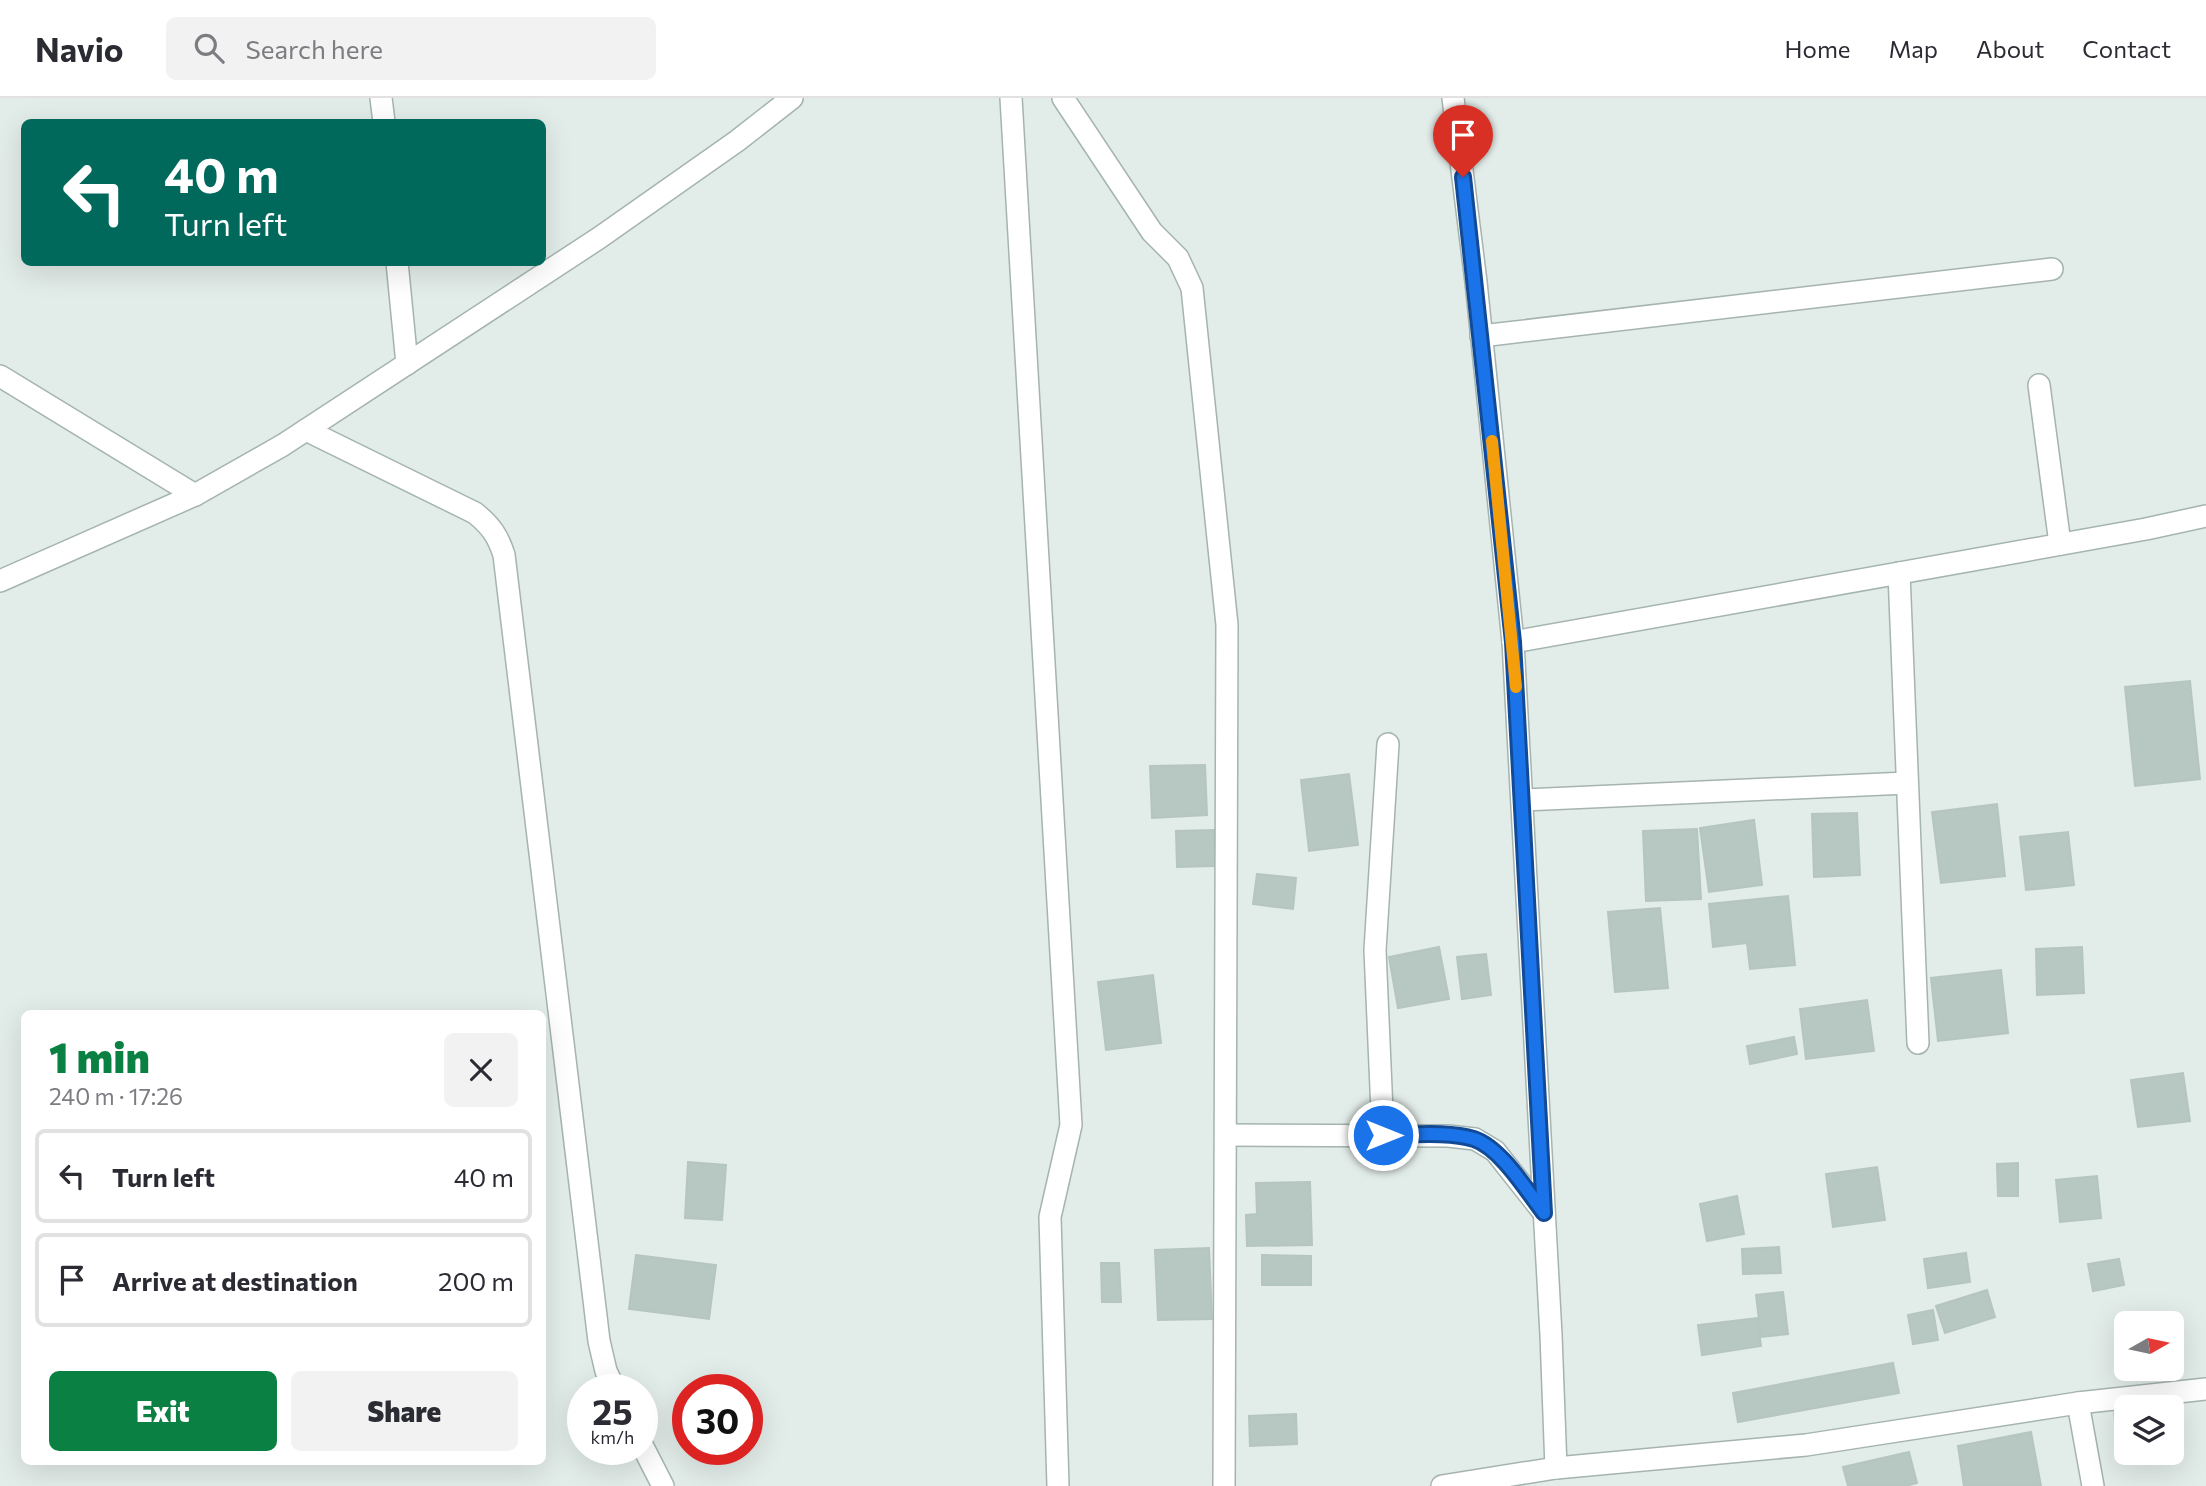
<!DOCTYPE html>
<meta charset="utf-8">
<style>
body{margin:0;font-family:Commissioner,sans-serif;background:#f2f2f3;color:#2b2b33;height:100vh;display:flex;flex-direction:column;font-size:26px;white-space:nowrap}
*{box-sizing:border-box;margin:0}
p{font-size:23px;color:#7c7c81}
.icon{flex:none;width:38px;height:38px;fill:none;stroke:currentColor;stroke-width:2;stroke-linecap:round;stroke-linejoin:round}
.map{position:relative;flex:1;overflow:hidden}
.sheet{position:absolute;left:21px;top:912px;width:525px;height:455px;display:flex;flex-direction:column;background:#fff;border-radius:10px;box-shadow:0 7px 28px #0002}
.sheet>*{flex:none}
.top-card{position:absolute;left:21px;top:21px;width:525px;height:147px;border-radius:10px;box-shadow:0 7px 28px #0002;background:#00695c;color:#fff;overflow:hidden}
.needle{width:46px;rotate:81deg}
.controls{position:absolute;left:2114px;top:1213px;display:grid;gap:14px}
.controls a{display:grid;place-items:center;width:70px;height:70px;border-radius:10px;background:#fff;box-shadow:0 7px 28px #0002;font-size:35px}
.speed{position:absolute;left:567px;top:1276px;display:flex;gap:14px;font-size:35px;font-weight:700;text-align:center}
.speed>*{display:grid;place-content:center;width:91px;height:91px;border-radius:50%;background:#fff;box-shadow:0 7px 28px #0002;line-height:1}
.speed small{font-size:18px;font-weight:400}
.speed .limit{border:10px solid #d22;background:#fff;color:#111}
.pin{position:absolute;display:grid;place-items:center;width:60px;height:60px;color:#fff;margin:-72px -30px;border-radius:50% 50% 50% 0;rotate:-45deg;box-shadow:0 0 7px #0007}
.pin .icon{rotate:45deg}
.me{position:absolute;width:77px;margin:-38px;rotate:90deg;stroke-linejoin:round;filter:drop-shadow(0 0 5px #0008)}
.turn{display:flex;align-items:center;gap:24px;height:147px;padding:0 28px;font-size:32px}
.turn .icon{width:91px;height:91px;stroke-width:2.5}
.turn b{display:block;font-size:49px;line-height:60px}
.round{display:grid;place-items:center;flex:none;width:74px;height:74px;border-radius:10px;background:#f2f2f3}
.overview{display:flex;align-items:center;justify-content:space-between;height:119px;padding:0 28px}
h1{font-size:42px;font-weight:800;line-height:52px;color:#0b8043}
.action{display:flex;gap:14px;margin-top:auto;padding:14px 28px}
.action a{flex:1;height:80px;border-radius:10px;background:#0b8043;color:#fff;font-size:28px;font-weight:800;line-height:80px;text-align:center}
.action a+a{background:#f2f2f3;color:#2b2b33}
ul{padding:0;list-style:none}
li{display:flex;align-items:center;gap:21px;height:94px;margin:0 14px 10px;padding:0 14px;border:4px solid #e1e1e2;border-radius:10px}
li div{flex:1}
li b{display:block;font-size:26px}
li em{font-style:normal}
header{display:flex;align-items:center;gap:42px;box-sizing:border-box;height:98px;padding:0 35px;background:#fff;border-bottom:2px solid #e1e1e2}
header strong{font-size:33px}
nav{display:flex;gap:38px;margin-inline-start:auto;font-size:24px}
.search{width:490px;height:63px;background:#f2f2f3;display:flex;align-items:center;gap:18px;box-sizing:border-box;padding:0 24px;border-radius:10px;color:#7c7c81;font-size:26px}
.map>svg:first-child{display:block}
.building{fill:#b7c7c1;stroke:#b5c6bf;stroke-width:2}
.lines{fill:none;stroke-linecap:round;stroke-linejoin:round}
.minor-casing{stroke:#a5b4af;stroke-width:24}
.minor{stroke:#fff;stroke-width:21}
.route-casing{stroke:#114b97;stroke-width:18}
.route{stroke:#1a73e8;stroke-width:12}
.slow{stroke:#f59e0b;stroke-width:12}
</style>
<header>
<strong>Navio</strong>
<div class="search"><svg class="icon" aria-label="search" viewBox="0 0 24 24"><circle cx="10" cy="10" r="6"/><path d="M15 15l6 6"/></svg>Search here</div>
<nav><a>Home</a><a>Map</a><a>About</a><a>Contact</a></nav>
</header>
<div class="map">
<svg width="2206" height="1388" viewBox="0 0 2206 1388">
<rect width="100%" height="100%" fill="#e2ece8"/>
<g class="building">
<path d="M2190,583L2200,681L2135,688L2125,589Z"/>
<path d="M1205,667L1207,717L1152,720L1150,668Z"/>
<path d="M1349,676L1358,747L1309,753L1301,682Z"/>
<path d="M1997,706L2005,778L1941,785L1932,714Z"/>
<path d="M1857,715L1860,777L1814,779L1812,716Z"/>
<path d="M1754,722L1762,787L1709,794L1700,730Z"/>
<path d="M1697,731L1701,801L1646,803L1643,733Z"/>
<path d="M1215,732L1216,768L1177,769L1176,733Z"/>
<path d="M2068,734L2074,787L2026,792L2020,739Z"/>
<path d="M1257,776L1296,780L1293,811L1253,806Z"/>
<path d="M1788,798L1795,867L1750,871L1747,845L1713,849L1709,806Z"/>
<path d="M1660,810L1668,890L1615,894L1608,814Z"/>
<path d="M1439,849L1449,901L1398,910L1389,859Z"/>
<path d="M2082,849L2084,895L2037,897L2036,851Z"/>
<path d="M1486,856L1491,897L1462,901L1457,859Z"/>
<path d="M2001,872L2008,935L1938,943L1931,880Z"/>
<path d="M1153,877L1161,945L1106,952L1098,884Z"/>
<path d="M1867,902L1874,953L1806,961L1800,911Z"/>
<path d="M1794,939L1797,956L1750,966L1747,948Z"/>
<path d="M2183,975L2190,1023L2138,1029L2131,982Z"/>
<path d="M688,1064L726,1067L722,1122L685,1120Z"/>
<path d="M2018,1065V1098H1998L1997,1066Z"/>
<path d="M1877,1069L1885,1122L1833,1129L1826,1076Z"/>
<path d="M2097,1078L2101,1120L2060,1124L2056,1082Z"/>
<path d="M1310,1084L1312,1147L1247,1148L1246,1117L1257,1116L1256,1085Z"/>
<path d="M1737,1098L1744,1136L1707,1143L1700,1106Z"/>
<path d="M1779,1149L1781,1175L1743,1176L1742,1151Z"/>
<path d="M1209,1150L1212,1221L1158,1222L1155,1152Z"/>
<path d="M1966,1155L1970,1184L1928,1190L1924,1161Z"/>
<path d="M636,1157L716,1167L709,1221L629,1211Z"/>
<path d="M1262,1157L1311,1158V1187H1262Z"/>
<path d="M2119,1161L2124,1187L2093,1193L2088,1166Z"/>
<path d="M1101,1165H1119L1121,1204H1102Z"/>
<path d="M1987,1192L1995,1219L1945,1235L1936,1208Z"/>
<path d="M1783,1194L1788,1236L1761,1239L1756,1197Z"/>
<path d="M1933,1212L1938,1242L1913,1246L1908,1217Z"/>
<path d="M1757,1220L1761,1248L1702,1257L1698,1227Z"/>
<path d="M1893,1265L1899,1295L1738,1324L1733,1295Z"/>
<path d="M2126,1310V1354H2160L2161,1359L2118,1362L2114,1311Z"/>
<path d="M1296,1316L1297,1346L1250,1348L1249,1318Z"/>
<path d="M2031,1334L2041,1388H1964L1958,1348Z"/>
<path d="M1909,1354L1917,1385L1905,1388H1848L1843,1369Z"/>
</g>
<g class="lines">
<defs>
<g id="minor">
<path d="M381,0L384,24"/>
<path d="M1011,0L1071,1027L1050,1119L1058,1388"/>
<path d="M1063,0L1152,134L1178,160L1192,190L1227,527L1224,1388"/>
<path d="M1453,0L1476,184L1513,544L1551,1237L1556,1370"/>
<path d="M397,164L407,266"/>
<path d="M1481,238L2052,171"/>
<path d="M0,278L195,397"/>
<path d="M2039,287L2060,446"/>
<path d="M306,332L475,415C491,428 498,438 504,457L599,1243L606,1273L615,1292"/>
<path d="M1899,475L1918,945"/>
<path d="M0,483L195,397L283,347L599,140L737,43L792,0"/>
<path d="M1513,544L2146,431L2206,418"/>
<path d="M1522,702L1907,685"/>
<path d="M1226,1037L1448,1038L1475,1041L1495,1053L1544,1115"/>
<path d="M1383,1037L1375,852L1388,646"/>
<path d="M2078,1305L2093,1388"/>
<path d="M642,1347L663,1388"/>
<path d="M1442,1388L1556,1370L1806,1347L2078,1305L2206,1291"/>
</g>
</defs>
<use href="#minor" class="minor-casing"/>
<use href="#minor" class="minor"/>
</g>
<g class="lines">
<defs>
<path id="route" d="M1383,1037C1410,1037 1449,1033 1474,1041C1501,1050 1527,1093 1544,1115L1513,544L1463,79"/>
</defs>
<use href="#route" class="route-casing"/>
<use href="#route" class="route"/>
<path class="slow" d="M1492,343L1516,589"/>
</g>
</svg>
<div class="controls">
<a><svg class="needle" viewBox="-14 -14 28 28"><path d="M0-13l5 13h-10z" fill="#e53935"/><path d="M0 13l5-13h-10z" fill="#7c7c81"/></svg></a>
<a><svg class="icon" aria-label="layers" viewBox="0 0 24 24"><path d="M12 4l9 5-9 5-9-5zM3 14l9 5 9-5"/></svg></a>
</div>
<div class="speed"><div>25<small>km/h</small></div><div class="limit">30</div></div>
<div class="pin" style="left:1463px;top:79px;background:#d93025"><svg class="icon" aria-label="arrive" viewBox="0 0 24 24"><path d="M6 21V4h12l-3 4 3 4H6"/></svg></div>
<svg class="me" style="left:1383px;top:1037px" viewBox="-20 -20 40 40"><circle r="17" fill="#1a73e8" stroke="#fff" stroke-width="3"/><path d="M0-11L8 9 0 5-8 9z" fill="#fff"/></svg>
<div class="top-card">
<div class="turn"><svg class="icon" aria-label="left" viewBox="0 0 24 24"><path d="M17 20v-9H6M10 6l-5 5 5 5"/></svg><div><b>40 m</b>Turn left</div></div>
</div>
<section class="sheet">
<div class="overview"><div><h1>1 min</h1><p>240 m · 17:26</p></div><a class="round"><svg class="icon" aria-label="close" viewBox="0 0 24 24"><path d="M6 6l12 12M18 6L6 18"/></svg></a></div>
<ul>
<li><svg class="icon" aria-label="left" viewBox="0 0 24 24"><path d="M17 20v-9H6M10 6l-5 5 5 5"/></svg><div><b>Turn left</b></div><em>40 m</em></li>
<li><svg class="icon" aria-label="arrive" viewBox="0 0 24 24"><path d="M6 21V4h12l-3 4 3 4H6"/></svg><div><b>Arrive at destination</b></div><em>200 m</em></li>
</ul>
<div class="action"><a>Exit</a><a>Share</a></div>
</section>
</div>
